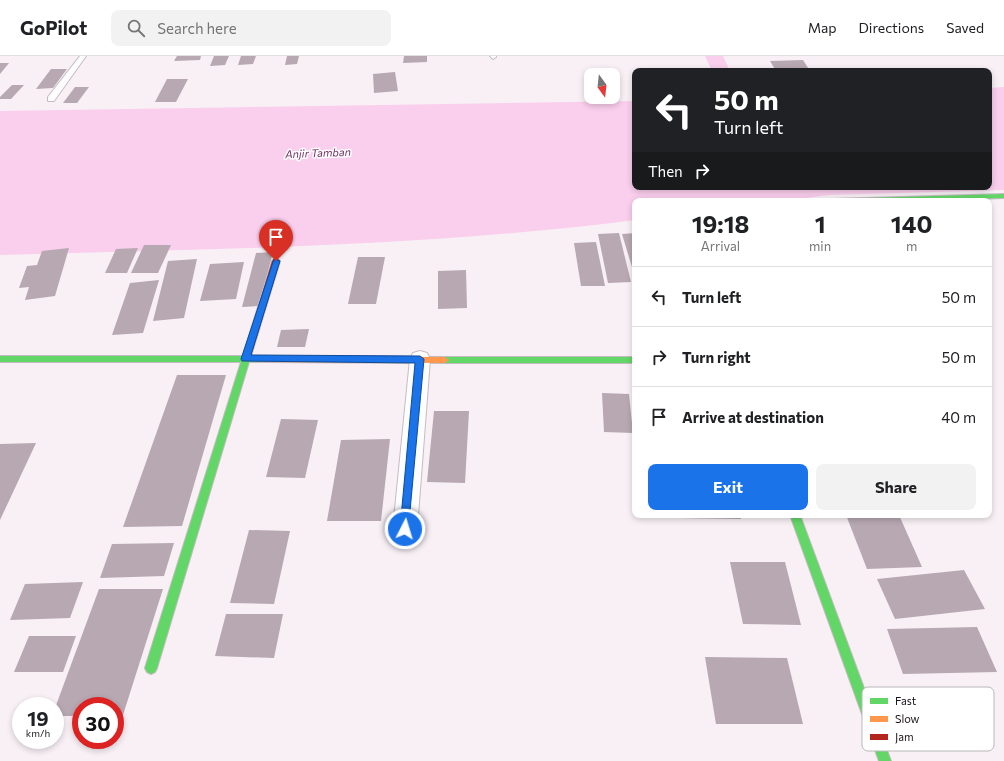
<!DOCTYPE html>
<style>
body{margin:0;font-family:Commissioner,sans-serif;background:#f2f2f2;color:#202124;height:100vh;display:flex;flex-direction:column;font-size:15px;white-space:nowrap}
*{box-sizing:border-box;margin:0}
p{font-size:13px;color:#757577}
.icon{flex:none;width:22px;height:22px;fill:none;stroke:currentColor;stroke-width:2;stroke-linecap:round;stroke-linejoin:round}
.map{position:relative;flex:1;overflow:hidden}
.sheet{position:absolute;left:632px;top:142px;width:360px;height:320px;display:flex;flex-direction:column;background:#fff;border-radius:8px;box-shadow:0 2px 6px #0003}
.sheet>*{flex:none}
.guide{position:absolute;left:632px;top:12px;width:360px;height:122px;border-radius:8px;box-shadow:0 2px 6px #0003;background:#202124;color:#fff;overflow:hidden}
.needle{width:26px;rotate:165deg}
.controls{position:absolute;left:584px;top:12px;display:grid;gap:8px}
.controls a{display:grid;place-items:center;width:36px;height:36px;border-radius:8px;background:#fff;box-shadow:0 2px 6px #0003;font-size:20px}
.speed{position:absolute;left:12px;top:641px;display:flex;gap:8px;font-size:20px;font-weight:700;text-align:center}
.speed>*{display:grid;place-content:center;width:52px;height:52px;border-radius:50%;background:#fff;box-shadow:0 2px 6px #0003;line-height:1}
.speed small{font-size:10px;font-weight:400}
.speed .limit{border:6px solid #d22;background:#fff;color:#111}
.pin{position:absolute;display:grid;place-items:center;width:34px;height:34px;color:#fff;margin:-41px -17px;border-radius:50% 50% 50% 0;rotate:-45deg;box-shadow:0 0 4px #0007}
.pin .icon{rotate:45deg}
.me{position:absolute;width:44px;margin:-22px;rotate:5deg;stroke-linejoin:round;filter:drop-shadow(0 0 3px #0008)}
.turn{display:flex;align-items:center;gap:14px;height:84px;padding:0 16px;font-size:18px}
.turn .icon{width:52px;height:52px;stroke-width:2.5}
.turn b{display:block;font-size:28px;line-height:34px}
.then{display:flex;align-items:center;height:38px;padding:0 16px;background:#0003;gap:8px;font-size:15px}
.eta{display:flex;justify-content:space-evenly;align-items:center;height:68px;text-align:center}
.eta b{font-size:24px;font-weight:700;line-height:28px}
.cta{display:flex;gap:8px;margin-top:auto;padding:8px 16px}
.cta a{flex:1;height:46px;border-radius:8px;background:#1a73e8;color:#fff;font-size:16px;font-weight:700;line-height:46px;text-align:center}
.cta a+a{background:#f2f2f2;color:#202124}
ul{padding:0;list-style:none}
li{display:flex;align-items:center;gap:12px;height:60px;padding:0 16px;border-top:1px solid #e0e0e0}
li div{flex:1}
li b{display:block;font-size:15px}
li em{font-style:normal}
header{display:flex;align-items:center;gap:24px;box-sizing:border-box;height:56px;padding:0 20px;background:#fff;border-bottom:1px solid #e0e0e0}
header strong{font-size:19px}
nav{display:flex;gap:22px;margin-inline-start:auto;font-size:14px}
.search{width:280px;height:36px;background:#f2f2f2;display:flex;align-items:center;gap:10px;box-sizing:border-box;padding:0 14px;border-radius:8px;color:#757577;font-size:15px}
.map>svg:first-child{display:block}
.water{fill:#faceed}
.lines{fill:none;stroke-linecap:round;stroke-linejoin:round}
.canal{fill:#faceed;fill-rule:evenodd}
.building{fill:#b7a8b2}
.lane-casing{stroke:#c4bcc1;stroke-width:2}
.street-casing{stroke:#c4bcc1;stroke-width:2}
.fast-casing{stroke:#c4bcc1;stroke-width:2}
.slow-casing{stroke:#c4bcc1;stroke-width:2}
.jam-casing{stroke:#c4bcc1;stroke-width:2}
.lane{fill:#fefdfe;fill-rule:evenodd}
.street{fill:#fefdfe;fill-rule:evenodd}
.fast{fill:#63d668;fill-rule:evenodd}
.slow{fill:#ff974d;fill-rule:evenodd}
.jam{fill:#b3261e;fill-rule:evenodd}
.route{fill:#1a73e8;stroke:#114b97}
.labels{text-anchor:middle;stroke-width:3;stroke-linejoin:round;paint-order:stroke}
.far-water-label{font-size:11px;font-style:italic;fill:#732f63;stroke:#fff}
.key{fill:#fff;stroke:#bab8ba;stroke-width:1}
.key-label{font-size:11px;fill:#1a1218}
</style>
<header>
<strong>GoPilot</strong>
<div class="search"><svg class="icon" aria-label="search" viewBox="0 0 24 24"><circle cx="10" cy="10" r="6"/><path d="M15 15l6 6"/></svg>Search here</div>
<nav><a>Map</a><a>Directions</a><a>Saved</a></nav>
</header>
<div class="map">
<svg width="1004" height="705" viewBox="0 0 1004 705">
<rect width="100%" height="100%" fill="#f8f0f5"/>
<path class="water" d="M1004,31V134L829,139L785,145H635V164C425,191 212,193 0,199V55L635,45V131H989V32Z"/>
<g class="lines">
<path class="canal" d="M705,0H723L730,15H712Z"/>
</g>
<g class="building">
<path d="M177,0H201L200,4L174,5Z"/>
<path d="M214,0H229L225,9L210,10Z"/>
<path d="M241,0H256L253,8L238,9Z"/>
<path d="M287,0H299L297,8L285,9Z"/>
<path d="M404,0H427V6L403,7Z"/>
<path d="M803,4L810,15H776L770,5Z"/>
<path d="M0,7H9L0,18Z"/>
<path d="M51,13H67L53,32L36,33Z"/>
<path d="M395,16L398,35L374,37L373,18Z"/>
<path d="M167,23H188L176,46H155Z"/>
<path d="M12,29H24L11,43H0V41Z"/>
<path d="M75,31H89L77,47H63Z"/>
<path d="M619,177L631,226L608,227L598,178Z"/>
<path d="M635,177V221L622,178Z"/>
<path d="M596,186L605,230H581L574,187Z"/>
<path d="M144,189H171L158,217H131Z"/>
<path d="M69,192L55,240L25,244L29,231L19,232L27,210L37,209L42,195Z"/>
<path d="M138,192L127,217H105L116,193Z"/>
<path d="M273,196L259,250L242,251L256,197Z"/>
<path d="M358,201H385L376,248H348Z"/>
<path d="M197,203L184,262L153,265L168,205Z"/>
<path d="M244,206L236,243L200,245L210,208Z"/>
<path d="M466,214L467,252L438,253V215Z"/>
<path d="M159,224L143,277L112,279L130,227Z"/>
<path d="M309,273L305,291H277L281,274Z"/>
<path d="M177,319H226L182,470L123,471Z"/>
<path d="M602,337L629,338L633,377L604,376Z"/>
<path d="M434,355H469L465,427L427,426Z"/>
<path d="M281,363L318,364L305,422L266,421Z"/>
<path d="M390,383L381,465H327L341,384Z"/>
<path d="M36,387L0,464V388Z"/>
<path d="M678,459H740L741,463L679,462Z"/>
<path d="M846,459H899L922,511L867,513Z"/>
<path d="M249,474L290,475L274,548L230,547Z"/>
<path d="M174,487L164,520L100,522L112,488Z"/>
<path d="M730,506H785L801,569L743,568Z"/>
<path d="M964,514L985,553L895,563L877,523Z"/>
<path d="M83,526L70,562L10,564L25,528Z"/>
<path d="M99,533H163L123,659L115,660V650H81V660H55V652Z"/>
<path d="M226,558H283L274,602L215,600Z"/>
<path d="M977,571L997,616L903,618L887,573Z"/>
<path d="M29,580H76L63,616H14Z"/>
<path d="M705,601L787,602L803,668H716Z"/>
</g>
<g class="lines">
<defs>
<g id="lane">
<path d="M80,0H86L54,45H48V41Z"/>
<path d="M490,0H496V1L493,3Z"/>
</g>
<path id="street" d="M420,295L427,297L430,303L417,473L414,482L405,485L396,482L393,473L410,303L413,297Z"/>
<g id="fast">
<path d="M1004,138V142L911,145H829L832,143Z"/>
<path d="M247,297L251,300H264L268,303L264,306H249L157,612L155,616L151,618L147,616L145,612L241,306H0V300H243Z"/>
<path d="M445,301H635V307H445L441,304Z"/>
<path d="M790,459H800L891,705H879Z"/>
</g>
<path id="slow" d="M264,300L445,301L449,304L445,307L264,306L260,303Z"/>
<path id="jam" d="M276,202L280,205L251,300L247,303L243,300L272,205Z"/>
</defs>
<use href="#lane" class="lane-casing"/>
<use href="#street" class="street-casing"/>
<use href="#fast" class="fast-casing"/>
<use href="#slow" class="slow-casing"/>
<use href="#jam" class="jam-casing"/>
<use href="#lane" class="lane"/>
<use href="#street" class="street"/>
<use href="#fast" class="fast"/>
<use href="#slow" class="slow"/>
<use href="#jam" class="jam"/>
</g>
<path class="route" d="M274,203H276L280,205L251,299L420,300L424,303L408,477L405,478L401,477L400,473L415,307L242,305L241,303Z"/>
<g class="labels">
<g class="far-water-label">
<text transform="translate(318 97) rotate(-2)" y="4">Anjir Tamban</text>
</g>
</g>
<rect x="862" y="631" width="132" height="64" rx="6" class="key"/>
<rect x="870" y="642" width="18" height="6" fill="#63d668"/>
<rect x="870" y="660" width="18" height="6" fill="#ff974d"/>
<rect x="870" y="678" width="18" height="6" fill="#b3261e"/>
<g class="key-label">
<text x="895" y="649">Fast</text>
<text x="895" y="667">Slow</text>
<text x="895" y="685">Jam</text>
</g>
</svg>
<div class="controls">
<a><svg class="needle" viewBox="-14 -14 28 28"><path d="M0-13l5 13h-10z" fill="#e53935"/><path d="M0 13l5-13h-10z" fill="#757577"/></svg></a>
</div>
<div class="speed"><div>19<small>km/h</small></div><div class="limit">30</div></div>
<div class="pin" style="left:276px;top:205px;background:#d93025"><svg class="icon" aria-label="arrive" viewBox="0 0 24 24"><path d="M6 21V4h12l-3 4 3 4H6"/></svg></div>
<svg class="me" style="left:405px;top:473px" viewBox="-20 -20 40 40"><circle r="17" fill="#1a73e8" stroke="#fff" stroke-width="3"/><path d="M0-11L8 9 0 5-8 9z" fill="#fff"/></svg>
<div class="guide">
<div class="turn"><svg class="icon" aria-label="left" viewBox="0 0 24 24"><path d="M17 20v-9H6M10 6l-5 5 5 5"/></svg><div><b>50 m</b>Turn left</div></div>
<div class="then">Then<svg class="icon" aria-label="right" viewBox="0 0 24 24"><path d="M7 20v-9h11M14 6l5 5-5 5"/></svg></div>
</div>
<section class="sheet">
<div class="eta">
<div><b>19:18</b><p>Arrival</p></div>
<div><b>1</b><p>min</p></div>
<div><b>140</b><p>m</p></div>
</div>
<ul>
<li><svg class="icon" aria-label="left" viewBox="0 0 24 24"><path d="M17 20v-9H6M10 6l-5 5 5 5"/></svg><div><b>Turn left</b></div><em>50 m</em></li>
<li><svg class="icon" aria-label="right" viewBox="0 0 24 24"><path d="M7 20v-9h11M14 6l5 5-5 5"/></svg><div><b>Turn right</b></div><em>50 m</em></li>
<li><svg class="icon" aria-label="arrive" viewBox="0 0 24 24"><path d="M6 21V4h12l-3 4 3 4H6"/></svg><div><b>Arrive at destination</b></div><em>40 m</em></li>
</ul>
<div class="cta"><a>Exit</a><a>Share</a></div>
</section>
</div>
